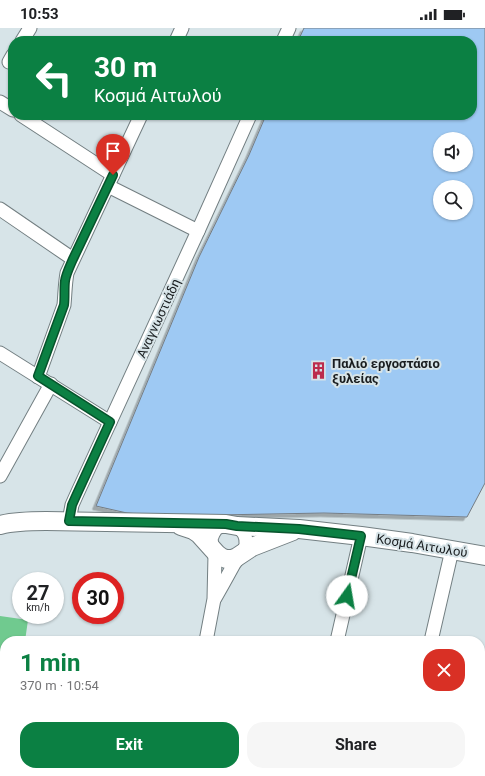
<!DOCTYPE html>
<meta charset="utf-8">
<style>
body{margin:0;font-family:Roboto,sans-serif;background:#f6f6f6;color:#202124;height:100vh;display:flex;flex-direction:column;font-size:15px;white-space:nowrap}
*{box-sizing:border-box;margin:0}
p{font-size:13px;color:#757577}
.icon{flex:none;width:22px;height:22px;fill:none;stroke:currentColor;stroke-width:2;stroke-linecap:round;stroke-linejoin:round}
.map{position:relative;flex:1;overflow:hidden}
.drawer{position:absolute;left:0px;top:608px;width:485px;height:140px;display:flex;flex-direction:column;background:#fff;border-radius:16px 16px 0 0;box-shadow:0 1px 3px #0004}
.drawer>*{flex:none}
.guide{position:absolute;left:8px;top:8px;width:469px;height:84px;border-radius:16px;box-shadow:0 1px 3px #0004;background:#0b8043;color:#fff;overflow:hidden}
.buttons{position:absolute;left:433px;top:104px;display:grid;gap:8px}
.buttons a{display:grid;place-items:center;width:40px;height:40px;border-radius:50%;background:#fff;box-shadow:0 1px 3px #0004;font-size:20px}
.speed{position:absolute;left:12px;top:544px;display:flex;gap:8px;font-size:20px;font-weight:700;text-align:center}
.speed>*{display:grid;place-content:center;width:52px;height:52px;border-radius:50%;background:#fff;box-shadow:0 1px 3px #0004;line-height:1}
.speed small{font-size:10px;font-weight:400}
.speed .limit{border:6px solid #d22;background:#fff;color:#111}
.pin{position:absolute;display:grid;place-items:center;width:34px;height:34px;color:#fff;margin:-41px -17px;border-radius:50% 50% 50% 0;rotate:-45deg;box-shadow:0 0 4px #0007}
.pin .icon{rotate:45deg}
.me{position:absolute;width:44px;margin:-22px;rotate:13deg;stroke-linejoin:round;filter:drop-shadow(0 0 3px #0008)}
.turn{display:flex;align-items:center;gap:14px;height:84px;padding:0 20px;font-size:18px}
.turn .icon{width:52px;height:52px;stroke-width:2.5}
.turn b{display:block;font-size:28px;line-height:34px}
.round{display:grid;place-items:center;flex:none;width:42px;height:42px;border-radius:16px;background:#f6f6f6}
.head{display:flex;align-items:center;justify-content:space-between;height:68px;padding:0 20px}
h1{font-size:24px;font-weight:700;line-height:30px;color:#0b8043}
.primary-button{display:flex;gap:8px;margin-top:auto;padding:8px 20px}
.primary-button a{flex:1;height:46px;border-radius:16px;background:#0b8043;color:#fff;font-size:16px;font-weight:700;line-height:46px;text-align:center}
.primary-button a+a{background:#f6f6f6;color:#202124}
.status{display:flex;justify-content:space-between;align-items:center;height:28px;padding:0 20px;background:#fff;direction:ltr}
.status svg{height:11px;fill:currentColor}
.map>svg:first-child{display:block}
.built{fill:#c4dae0}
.green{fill:#70ca8f}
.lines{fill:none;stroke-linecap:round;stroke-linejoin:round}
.stream{stroke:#7e85b6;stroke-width:4}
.building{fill:#9ec9f3;stroke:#757d84;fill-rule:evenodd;filter:url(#shadow)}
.street-casing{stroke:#737f82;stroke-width:15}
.secondary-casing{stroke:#737f82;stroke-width:20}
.street{stroke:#fff;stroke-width:13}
.secondary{stroke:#fff;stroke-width:18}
.route-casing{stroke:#07532c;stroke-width:10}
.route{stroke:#0b8043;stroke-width:7}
.labels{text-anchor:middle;stroke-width:4;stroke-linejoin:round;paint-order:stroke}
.street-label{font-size:13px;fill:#191d1f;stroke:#d7e4e8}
.poi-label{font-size:13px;font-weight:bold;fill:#191d1f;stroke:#d7e4e8;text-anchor:start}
</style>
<div class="status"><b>10:53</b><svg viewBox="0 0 49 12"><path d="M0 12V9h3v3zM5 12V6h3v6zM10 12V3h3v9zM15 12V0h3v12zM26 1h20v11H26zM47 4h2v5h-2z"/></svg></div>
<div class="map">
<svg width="485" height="748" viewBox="0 0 485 748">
<defs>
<filter id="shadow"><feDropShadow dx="-3.5" dy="3.5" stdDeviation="0" flood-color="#0004"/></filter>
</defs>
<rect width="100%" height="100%" fill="#d7e4e8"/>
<g class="built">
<path d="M16,743H166L164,748H15Z"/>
<path d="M192,743H263L262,744L253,748H190Z"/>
</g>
<path class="green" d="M0,588L28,592L25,613H5V743H8L7,748H0Z"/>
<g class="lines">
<g class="stream">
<path d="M480,653L485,649"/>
<path d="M274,748L279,743"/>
</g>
</g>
<path class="building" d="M304,0H485V455L467,489L324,485L163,488L127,485L96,478L199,229L249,127L266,87H472V13H298ZM440,111H466V137H440ZM440,159H466V185H440Z"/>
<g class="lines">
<defs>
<g id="street">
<path d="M22,13L30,0"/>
<path d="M176,13L182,0"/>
<path d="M283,13L289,0"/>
<path d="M9,34L13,27"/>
<path d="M0,74L13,82"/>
<path d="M21,87L113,147"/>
<path d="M108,158L198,203"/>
<path d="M0,181L73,231"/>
<path d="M0,325L110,394"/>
<path d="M38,349L64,277C65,266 65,256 67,245L141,87"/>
<path d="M0,448L51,356"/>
<path d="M69,493L72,477L76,468L198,203L250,87"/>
<path d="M215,570C222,558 228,547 234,536C238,530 244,524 246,517C247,508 243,503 237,498"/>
<path d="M206,613L214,571L215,527L212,517L211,511L213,506L216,501L221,498L226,496"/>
<path d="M337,613L361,508"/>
<path d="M431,613L452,522"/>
<path d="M177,748L179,743"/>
</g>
<g id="secondary">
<path d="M0,497C15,493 31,493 46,493L226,496L237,498L299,501L361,508L412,515L485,528"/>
<path d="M181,498L193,502L199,506L217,526L221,529L226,531H232L237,529L252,519L293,503"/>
</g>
</defs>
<use href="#street" class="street-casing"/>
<use href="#secondary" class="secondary-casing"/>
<use href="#street" class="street"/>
<use href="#secondary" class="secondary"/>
</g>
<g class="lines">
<defs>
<path id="route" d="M113,147L73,231C70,238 66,246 65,253C64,261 65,269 64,277L38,348L110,394L76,468L72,477L69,493L226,496L237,498L299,501L361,508L347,568"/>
</defs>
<use href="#route" class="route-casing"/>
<use href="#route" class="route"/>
</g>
<defs>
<symbol id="building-bare" viewBox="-9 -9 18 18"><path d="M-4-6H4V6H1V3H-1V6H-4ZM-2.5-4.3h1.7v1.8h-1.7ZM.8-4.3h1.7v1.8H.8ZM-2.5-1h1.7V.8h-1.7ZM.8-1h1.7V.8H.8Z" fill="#bc2c4c" stroke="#d7e4e8" stroke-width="2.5" paint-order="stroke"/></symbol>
</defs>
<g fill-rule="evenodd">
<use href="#building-bare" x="306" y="330" width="25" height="25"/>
</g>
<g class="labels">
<g class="street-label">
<text transform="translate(158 290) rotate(-65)" y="5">Αναγνωστιάδη</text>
<text transform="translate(422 517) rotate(9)" y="5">Κοσμά Αιτωλού</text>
</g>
<g class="poi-label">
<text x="332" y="340">Παλιό εργοστάσιο<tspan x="332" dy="15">ξυλείας</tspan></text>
</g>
</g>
</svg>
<div class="buttons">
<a><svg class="icon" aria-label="sound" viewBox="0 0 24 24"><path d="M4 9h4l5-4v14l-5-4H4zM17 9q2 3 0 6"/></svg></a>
<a><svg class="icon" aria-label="search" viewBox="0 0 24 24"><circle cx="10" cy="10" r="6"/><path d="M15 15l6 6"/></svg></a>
</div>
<div class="speed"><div>27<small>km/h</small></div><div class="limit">30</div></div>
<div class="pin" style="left:113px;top:147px;background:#d93025"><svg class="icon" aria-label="arrive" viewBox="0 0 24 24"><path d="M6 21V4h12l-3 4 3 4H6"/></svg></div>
<svg class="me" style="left:347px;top:568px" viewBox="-20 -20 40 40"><circle r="19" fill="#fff"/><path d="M0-13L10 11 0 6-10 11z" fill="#0b8043"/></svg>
<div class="guide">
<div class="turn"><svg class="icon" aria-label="left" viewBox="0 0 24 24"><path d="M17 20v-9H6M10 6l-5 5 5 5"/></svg><div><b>30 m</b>Κοσμά Αιτωλού</div></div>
</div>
<section class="drawer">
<div class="head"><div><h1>1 min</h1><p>370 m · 10:54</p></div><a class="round" style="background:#d93025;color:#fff"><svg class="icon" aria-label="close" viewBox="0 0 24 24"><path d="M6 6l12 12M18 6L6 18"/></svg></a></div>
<div class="primary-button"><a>Exit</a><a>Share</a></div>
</section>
</div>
